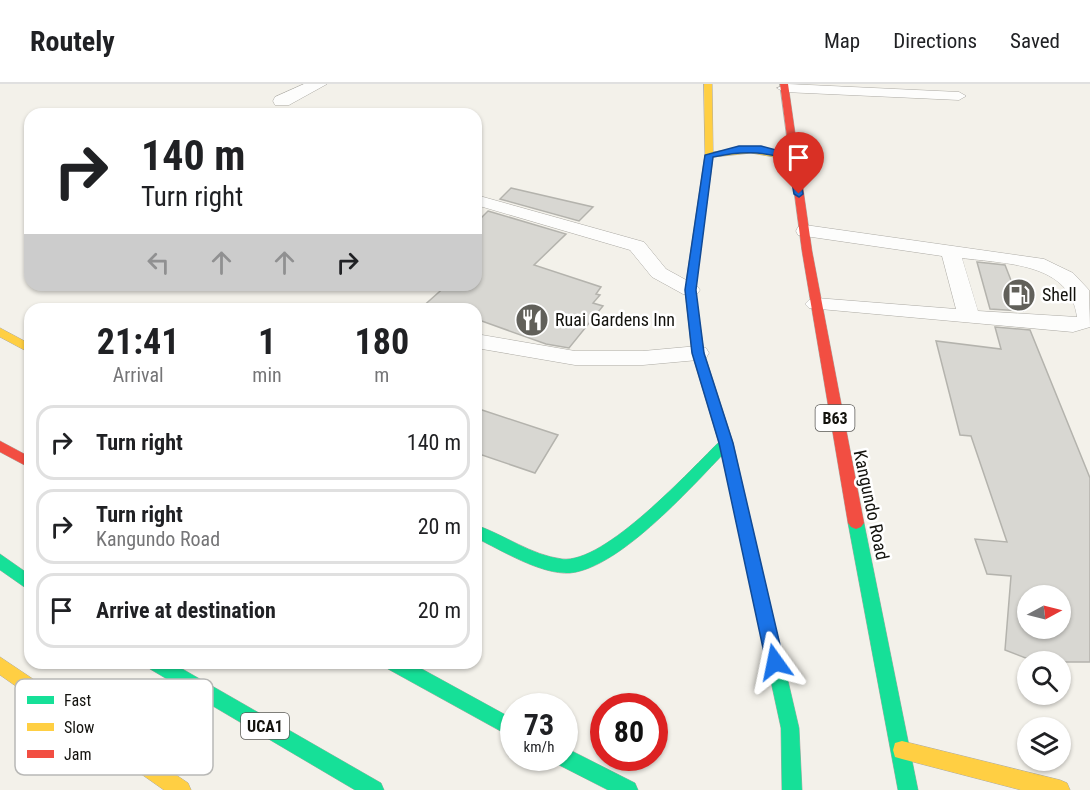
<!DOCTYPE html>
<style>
body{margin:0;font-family:"Roboto Condensed",sans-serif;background:#f6f6f6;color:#202124;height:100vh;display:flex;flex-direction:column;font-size:22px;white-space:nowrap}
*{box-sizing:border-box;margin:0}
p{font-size:20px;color:#757577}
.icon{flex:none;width:33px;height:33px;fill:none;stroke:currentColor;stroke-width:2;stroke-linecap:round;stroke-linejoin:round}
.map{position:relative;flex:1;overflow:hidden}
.drawer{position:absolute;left:24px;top:219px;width:458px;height:366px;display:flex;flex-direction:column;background:#fff;border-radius:18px;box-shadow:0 2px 4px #0004}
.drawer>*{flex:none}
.hud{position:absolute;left:24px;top:24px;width:458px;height:183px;border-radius:18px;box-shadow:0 2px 4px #0004;background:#fff;color:#202124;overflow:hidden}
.needle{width:39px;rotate:83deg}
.controls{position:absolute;left:1017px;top:501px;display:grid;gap:12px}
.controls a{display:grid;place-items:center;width:54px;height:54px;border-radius:50%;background:#fff;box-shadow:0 2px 4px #0004;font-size:30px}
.speed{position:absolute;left:500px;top:609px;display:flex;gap:12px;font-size:30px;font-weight:700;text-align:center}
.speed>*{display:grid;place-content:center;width:78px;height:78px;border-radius:50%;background:#fff;box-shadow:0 2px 4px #0004;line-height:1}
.speed small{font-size:15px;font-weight:400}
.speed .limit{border:9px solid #d22;background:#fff;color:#111}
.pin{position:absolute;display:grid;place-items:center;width:51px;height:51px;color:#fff;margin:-62px -26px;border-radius:50% 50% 50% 0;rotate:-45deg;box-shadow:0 0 6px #0007}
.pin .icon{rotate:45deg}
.me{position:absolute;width:66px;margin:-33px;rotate:348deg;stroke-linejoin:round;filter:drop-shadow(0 0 4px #0008)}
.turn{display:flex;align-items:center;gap:21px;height:126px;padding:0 18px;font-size:27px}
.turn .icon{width:78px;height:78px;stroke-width:2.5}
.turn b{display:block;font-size:42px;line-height:51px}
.lanes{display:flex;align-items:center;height:57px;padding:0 18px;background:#0003;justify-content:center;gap:30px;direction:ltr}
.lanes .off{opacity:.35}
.eta{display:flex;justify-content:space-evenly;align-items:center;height:102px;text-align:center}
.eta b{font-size:36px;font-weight:700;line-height:42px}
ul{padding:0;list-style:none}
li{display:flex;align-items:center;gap:18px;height:75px;margin:0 12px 9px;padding:0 6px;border:3px solid #e0e0e0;border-radius:18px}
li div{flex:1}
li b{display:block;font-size:22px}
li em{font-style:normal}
header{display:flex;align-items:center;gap:36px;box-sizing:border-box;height:84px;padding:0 30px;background:#fff;border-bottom:2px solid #e0e0e0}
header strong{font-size:28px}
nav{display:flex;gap:33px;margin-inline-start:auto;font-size:21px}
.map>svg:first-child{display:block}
.building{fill:#d8d7d2;stroke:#b4b3ad;stroke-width:1.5;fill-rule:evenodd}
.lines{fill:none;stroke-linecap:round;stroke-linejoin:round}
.lane-casing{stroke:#acaaa4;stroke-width:1}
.street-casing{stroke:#acaaa4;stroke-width:1}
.fast-casing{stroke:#acaaa4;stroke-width:1}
.slow-casing{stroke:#acaaa4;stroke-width:1}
.jam-casing{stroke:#acaaa4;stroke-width:1}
.lane{fill:#fdfdfc;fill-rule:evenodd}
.street{fill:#fdfdfc;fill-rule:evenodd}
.fast{fill:#16e098;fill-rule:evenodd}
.slow{fill:#ffcf43;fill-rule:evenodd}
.jam{fill:#f24e42;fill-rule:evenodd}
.route{fill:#1a73e8;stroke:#114b97;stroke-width:1.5}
.labels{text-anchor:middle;stroke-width:5;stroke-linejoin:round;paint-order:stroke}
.shield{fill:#fff;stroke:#5a5956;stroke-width:1.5}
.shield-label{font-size:16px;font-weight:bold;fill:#13120d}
.poi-label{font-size:18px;fill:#13120d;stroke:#fff;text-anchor:start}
.street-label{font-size:18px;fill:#13120d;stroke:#fff}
.key{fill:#fff;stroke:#b8b8b6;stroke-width:1.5}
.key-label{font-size:16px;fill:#13120d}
</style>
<header>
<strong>Routely</strong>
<nav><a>Map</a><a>Directions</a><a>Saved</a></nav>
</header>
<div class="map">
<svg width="1090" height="706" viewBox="0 0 1090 706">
<rect width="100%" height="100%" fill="#f3f1ea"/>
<g class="building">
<path d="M511,104L593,123L579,137L500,115Z"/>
<path d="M488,127L566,150L534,181L601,203L596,210L600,211L593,219L603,222L569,264L546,260L476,235V225H420L447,201H476V139Z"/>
<path d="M977,178L1005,181L1023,227L990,225Z"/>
<path d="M995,243L1030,246L1090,394V578H1036L1005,566L1011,492L987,490L975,455L1007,458L971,352L960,351L936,257L1001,265ZM1028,512H1060V544H1028Z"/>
<path d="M476,324L558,351L535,389L476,369Z"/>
</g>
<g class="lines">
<defs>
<g id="lane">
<path d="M788,0L959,8L966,12L959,16L784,8L777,4Z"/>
<path d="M476,111L644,158L666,185L697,202L700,206L697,210H683L652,193L630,166L476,121Z"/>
<path d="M805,141L1044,175L1073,189L1089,206L1090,243L1073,248L809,224L805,220L809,216L816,214L956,225L942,172L798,151L796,147L798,143ZM962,174C1005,180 1070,178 1077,233L978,227Z"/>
<path d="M476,250L575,267H643L698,262L706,264L709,269L706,274L698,276L643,281H575L476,264Z"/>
</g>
<path id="street" d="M304,0H327L289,21H275L273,17L275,13Z"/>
<g id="fast">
<path d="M726,354L733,359L731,362C695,399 621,484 570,489C541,491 501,466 476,454V441C505,451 531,471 562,475C605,480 690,386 721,356Z"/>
<path d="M735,394L740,395L742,399L799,644L802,706H782L781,644L728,399L730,395Z"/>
<path d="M856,433L861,435L864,439L918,706H898L848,439L851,435Z"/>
<path d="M0,470L30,491V507L0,486Z"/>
<path d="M147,579H172L381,699L384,706H355L150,585Z"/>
<path d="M385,579H411L513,635V654L388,585Z"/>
<path d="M564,663L635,699L638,706H608L557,680L555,674H564Z"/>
</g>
<g id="slow">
<path d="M704,0H712L713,68L751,63L796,73L792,76L751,69L713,73L695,206L704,269L733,359L742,399L740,403H730L728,399L719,359L692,269L685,206L705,71Z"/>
<path d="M0,244L30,260V269L0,253Z"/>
<path d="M0,573L188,699L191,706H164L0,591Z"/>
<path d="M902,657L1060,696L1067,699L1070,706H1021L902,675L895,673L893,666L895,659Z"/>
</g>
<g id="jam">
<path d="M780,0H788L812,167L864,439L861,443L856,445L851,443L848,439L802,167Z"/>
<path d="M0,357L30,373V384L0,368Z"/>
</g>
</defs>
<use href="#lane" class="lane-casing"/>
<use href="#street" class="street-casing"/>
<use href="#fast" class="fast-casing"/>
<use href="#slow" class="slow-casing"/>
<use href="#jam" class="jam-casing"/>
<use href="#lane" class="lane"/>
<use href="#street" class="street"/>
<use href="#fast" class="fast"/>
<use href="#slow" class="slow"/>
<use href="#jam" class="jam"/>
</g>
<path class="route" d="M739,62H761L795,71L803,110L799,113L794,110L788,75C761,67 741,67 713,73L696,206L704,269L733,359L784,578L781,584L775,587L769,584L766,578L719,359L692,269L685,206L705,71Z"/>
<defs>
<symbol id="fuel-disc" viewBox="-11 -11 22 22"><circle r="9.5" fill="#61605a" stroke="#fff"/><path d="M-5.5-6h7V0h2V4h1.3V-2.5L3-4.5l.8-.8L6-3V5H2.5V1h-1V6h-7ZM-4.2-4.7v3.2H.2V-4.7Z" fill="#fff"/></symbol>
<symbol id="restaurant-disc" viewBox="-11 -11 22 22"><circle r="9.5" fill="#61605a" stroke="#fff"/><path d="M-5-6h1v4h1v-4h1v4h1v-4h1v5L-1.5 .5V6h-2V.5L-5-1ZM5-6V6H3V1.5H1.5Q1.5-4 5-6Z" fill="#fff"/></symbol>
</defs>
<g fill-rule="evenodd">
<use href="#fuel-disc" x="1000" y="192" width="38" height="38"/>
<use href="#restaurant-disc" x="513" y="217" width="38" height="38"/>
</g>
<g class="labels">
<g class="shield">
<rect x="815.5" y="321" width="39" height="26" rx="4.5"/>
<rect x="241" y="629" width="48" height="26" rx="4.5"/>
</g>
<g class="shield-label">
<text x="835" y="340">B63</text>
<text x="265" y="648">UCA1</text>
</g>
<g class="poi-label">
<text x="1042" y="217">Shell</text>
<text x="555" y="242">Ruai Gardens Inn</text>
</g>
<g class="street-label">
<text transform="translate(871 421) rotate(78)" y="6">Kangundo Road</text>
</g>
</g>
<rect x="15" y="595" width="198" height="96" rx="9" class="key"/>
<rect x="27" y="612" width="27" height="8" fill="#16e098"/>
<rect x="27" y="639" width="27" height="8" fill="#ffcf43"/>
<rect x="27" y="666" width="27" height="8" fill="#f24e42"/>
<g class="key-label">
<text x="64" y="622">Fast</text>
<text x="64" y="649">Slow</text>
<text x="64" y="676">Jam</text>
</g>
</svg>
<div class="controls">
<a><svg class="needle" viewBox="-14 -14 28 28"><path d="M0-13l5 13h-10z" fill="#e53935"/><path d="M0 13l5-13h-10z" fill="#757577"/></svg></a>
<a><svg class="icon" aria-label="search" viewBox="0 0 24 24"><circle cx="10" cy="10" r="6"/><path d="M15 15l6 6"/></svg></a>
<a><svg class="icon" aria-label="layers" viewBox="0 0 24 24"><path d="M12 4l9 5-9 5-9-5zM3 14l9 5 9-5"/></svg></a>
</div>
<div class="speed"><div>73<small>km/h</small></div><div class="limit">80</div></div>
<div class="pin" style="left:799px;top:110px;background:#d93025"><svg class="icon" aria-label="arrive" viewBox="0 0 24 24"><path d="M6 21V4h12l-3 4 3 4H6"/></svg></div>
<svg class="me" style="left:775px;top:578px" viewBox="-20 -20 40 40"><path d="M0-17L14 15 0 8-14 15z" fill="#1a73e8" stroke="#fff" stroke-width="4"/></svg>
<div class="hud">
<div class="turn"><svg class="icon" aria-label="right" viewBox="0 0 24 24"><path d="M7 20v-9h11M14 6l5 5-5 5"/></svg><div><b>140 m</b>Turn right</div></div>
<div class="lanes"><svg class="icon off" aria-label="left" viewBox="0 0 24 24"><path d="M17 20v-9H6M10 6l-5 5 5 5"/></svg><svg class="icon off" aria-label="ahead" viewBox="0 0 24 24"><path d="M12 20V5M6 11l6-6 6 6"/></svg><svg class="icon off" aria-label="ahead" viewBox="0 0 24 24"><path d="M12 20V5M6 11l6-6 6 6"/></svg><svg class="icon" aria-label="right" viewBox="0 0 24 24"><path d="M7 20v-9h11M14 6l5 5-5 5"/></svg></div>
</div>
<section class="drawer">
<div class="eta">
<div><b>21:41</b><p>Arrival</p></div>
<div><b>1</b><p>min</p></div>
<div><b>180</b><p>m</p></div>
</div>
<ul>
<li><svg class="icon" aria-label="right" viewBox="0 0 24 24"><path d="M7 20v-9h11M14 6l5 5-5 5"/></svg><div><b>Turn right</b></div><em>140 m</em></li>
<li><svg class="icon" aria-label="right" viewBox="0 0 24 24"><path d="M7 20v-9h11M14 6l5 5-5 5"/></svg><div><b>Turn right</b><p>Kangundo Road</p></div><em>20 m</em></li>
<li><svg class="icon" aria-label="arrive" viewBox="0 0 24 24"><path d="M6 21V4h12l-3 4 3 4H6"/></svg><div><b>Arrive at destination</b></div><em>20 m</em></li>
</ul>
</section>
</div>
